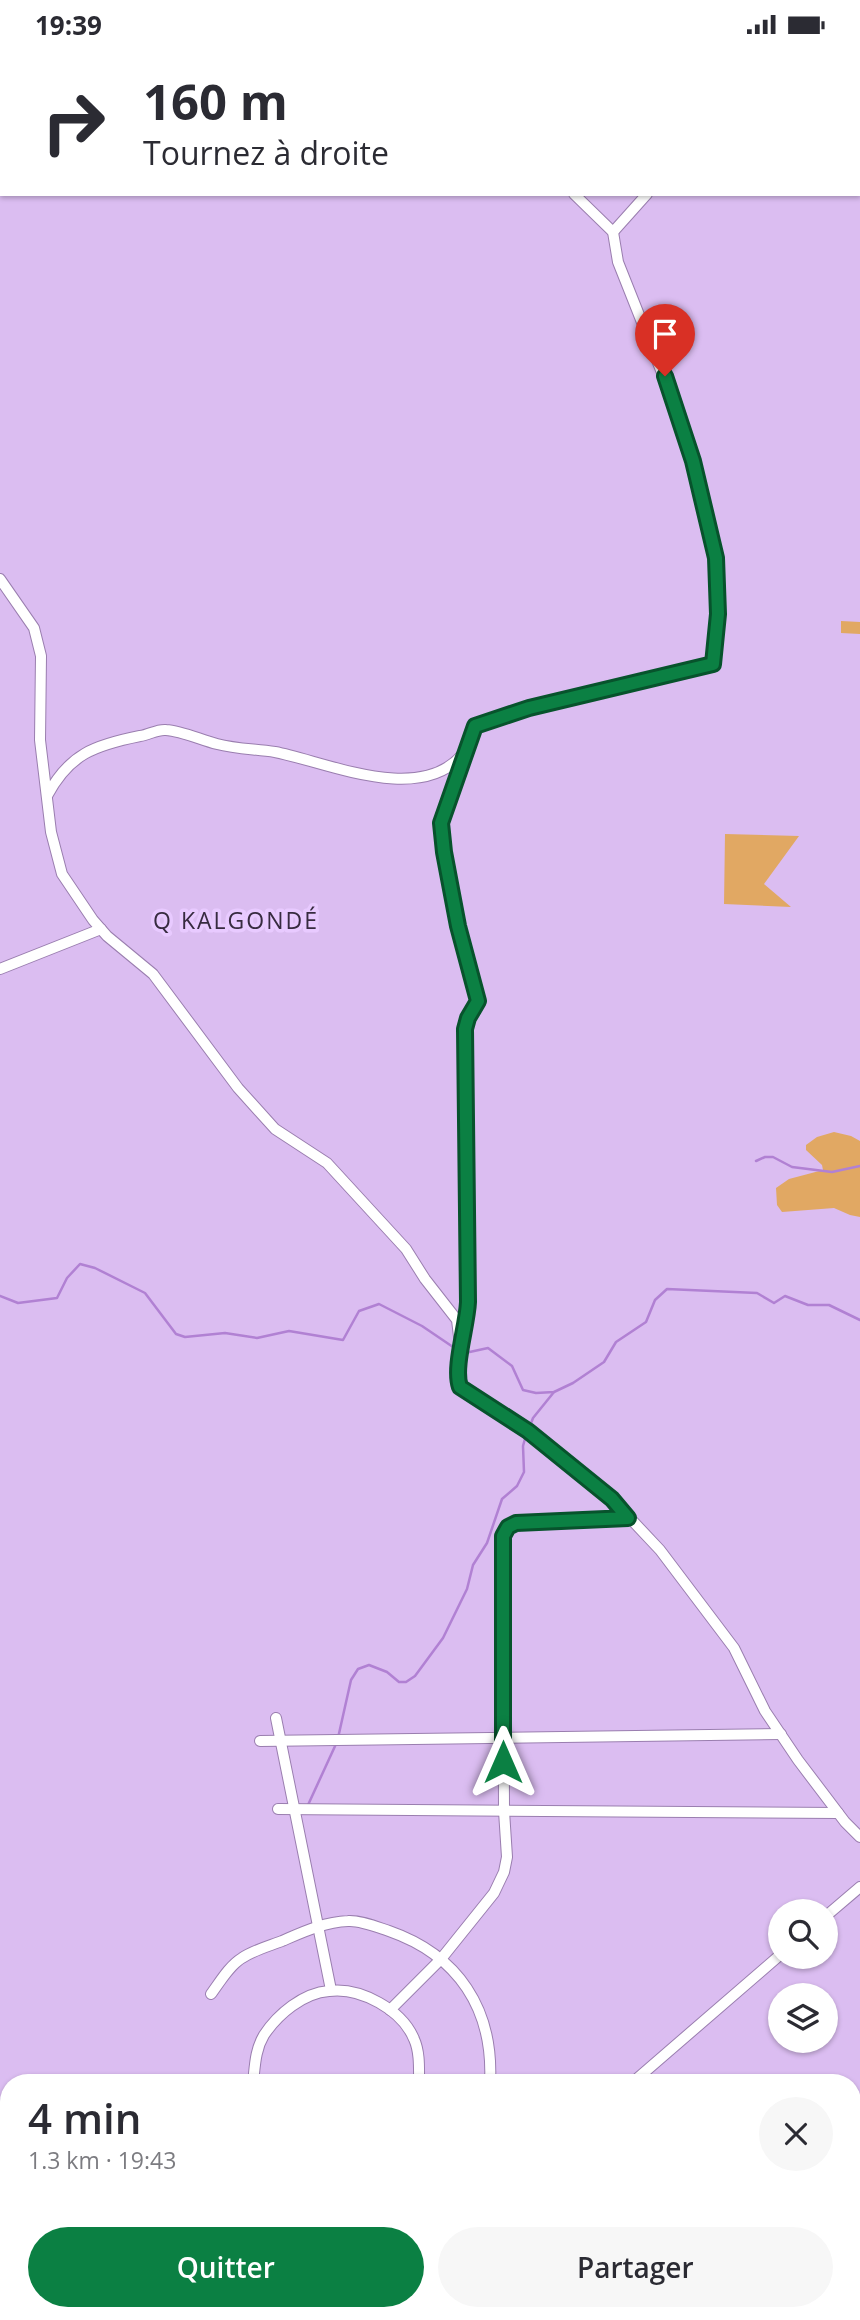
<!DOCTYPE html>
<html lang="fr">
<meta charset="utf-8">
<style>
body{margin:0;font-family:"Open Sans",sans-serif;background:#f7f7f7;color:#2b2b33;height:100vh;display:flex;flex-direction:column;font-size:26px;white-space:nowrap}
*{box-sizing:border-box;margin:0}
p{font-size:23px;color:#7c7c81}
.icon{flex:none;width:38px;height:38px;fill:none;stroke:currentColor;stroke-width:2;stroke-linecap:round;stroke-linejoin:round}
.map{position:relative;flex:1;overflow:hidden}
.sheet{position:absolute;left:0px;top:2025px;width:861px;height:247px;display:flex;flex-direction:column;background:#fff;border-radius:28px 28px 0 0;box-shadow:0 2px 5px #0004}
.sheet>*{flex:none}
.guide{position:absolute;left:0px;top:0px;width:861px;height:147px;box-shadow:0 2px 5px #0004;background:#fff;color:#2b2b33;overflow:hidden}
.controls{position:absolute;left:768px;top:1850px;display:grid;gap:14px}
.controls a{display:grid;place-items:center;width:70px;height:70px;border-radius:50%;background:#fff;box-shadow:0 2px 5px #0004;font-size:35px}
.pin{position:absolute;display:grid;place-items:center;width:60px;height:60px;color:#fff;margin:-72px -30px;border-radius:50% 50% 50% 0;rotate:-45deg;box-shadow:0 0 7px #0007}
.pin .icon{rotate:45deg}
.me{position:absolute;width:77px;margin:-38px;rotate:0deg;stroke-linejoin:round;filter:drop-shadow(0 0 5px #0008)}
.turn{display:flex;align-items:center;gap:24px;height:147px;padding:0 28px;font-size:32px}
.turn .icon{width:91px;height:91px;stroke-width:2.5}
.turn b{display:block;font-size:49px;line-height:60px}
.round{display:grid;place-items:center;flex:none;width:74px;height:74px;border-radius:37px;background:#f7f7f7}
.headline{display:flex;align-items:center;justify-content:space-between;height:119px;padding:0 28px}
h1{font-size:42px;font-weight:600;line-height:52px}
.primary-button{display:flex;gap:14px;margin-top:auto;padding:14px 28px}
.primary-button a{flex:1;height:80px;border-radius:42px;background:#0b8043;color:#fff;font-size:28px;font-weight:600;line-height:80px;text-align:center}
.primary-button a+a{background:#f7f7f7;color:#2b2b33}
.status{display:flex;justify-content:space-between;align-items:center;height:49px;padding:0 35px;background:#fff;direction:ltr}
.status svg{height:19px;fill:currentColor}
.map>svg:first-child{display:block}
.built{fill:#d0aee9}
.green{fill:#e1a863}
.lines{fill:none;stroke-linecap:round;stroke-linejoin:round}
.stream{stroke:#b181d3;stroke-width:2.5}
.minor-casing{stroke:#9a7eaf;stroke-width:12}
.minor{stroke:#fff;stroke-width:10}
.route-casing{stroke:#07532c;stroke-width:18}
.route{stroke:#0b8043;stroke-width:12}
.labels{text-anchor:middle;stroke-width:7;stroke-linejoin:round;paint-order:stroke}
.quarter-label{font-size:23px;letter-spacing:2px;fill:#372b40;stroke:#e8caff}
</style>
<div class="status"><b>19:39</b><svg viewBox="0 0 49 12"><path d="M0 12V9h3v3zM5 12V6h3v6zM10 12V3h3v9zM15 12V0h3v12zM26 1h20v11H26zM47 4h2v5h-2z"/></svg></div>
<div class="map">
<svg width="860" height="2271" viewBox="0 0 860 2271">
<rect width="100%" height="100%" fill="#dbbdf1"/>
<path class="built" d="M54,2263H162L167,2271H42Z"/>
<g class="green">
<path d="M841,572L860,573V585L841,584Z"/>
<path d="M725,785L799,787L764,835L791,858L724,855Z"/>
<path d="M834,1083L851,1087L860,1092V1168L850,1166L834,1159L782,1163L777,1156L776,1139L789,1130L823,1121L822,1116L806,1101V1096L817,1088Z"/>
</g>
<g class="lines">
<g class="stream">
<path d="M756,1112L765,1108H773L792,1118L832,1123L860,1117"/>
<path d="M0,1247L18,1254L57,1249L67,1229L80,1215L95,1219L145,1244L176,1285L185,1288L225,1284L257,1289L289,1282L343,1291L359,1262L379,1255L422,1277L456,1300"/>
<path d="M465,1304L488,1299L512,1317L523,1341L536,1344L554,1343L573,1334L604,1313L616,1293L646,1273L655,1251L667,1240L757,1244L774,1254L785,1247L808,1256H829L860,1271"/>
<path d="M529,1380L533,1369L554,1343"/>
<path d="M338,1689L351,1631L358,1620L369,1616L387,1623L399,1633H406L415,1627L443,1589L467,1540L473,1516L487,1494L502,1450L517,1437L524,1423L523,1397L526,1386"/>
<path d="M308,1756L336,1695"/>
</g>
<defs>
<g id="minor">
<path d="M371,0L373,2"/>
<path d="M731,2L732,0"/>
<path d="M613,183L647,145"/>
<path d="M0,530L34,579L41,607L40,691L51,783L62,825L93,871L107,887L153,925L238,1039L275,1080L327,1114L406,1200L425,1230L457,1271L461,1304L456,1328L460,1338L493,1362L528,1382L581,1424L612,1450L660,1501L734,1599L765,1662L798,1711L845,1773L860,1788"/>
<path d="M47,747C69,705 95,696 140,687C149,686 157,680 166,681C182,682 201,691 217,695C236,700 255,700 275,703C326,713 419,756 462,706C469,698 472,686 475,677L529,659L713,615L718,565L716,509L704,453L682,374L618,213L613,183L574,145"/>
<path d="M0,920L101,880"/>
<path d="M462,1290L467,1275L468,1253L465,980L468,969L478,952L458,878L444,803L441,774L456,736L464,704"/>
<path d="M276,1669L331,1941"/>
<path d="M260,1692L781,1685"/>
<path d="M278,1760L838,1764"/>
<path d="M826,1867L860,1838"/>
<path d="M211,1945C220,1933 229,1917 242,1909C254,1901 269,1897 282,1892C303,1883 324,1873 348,1872C360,1871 377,1878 389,1882C458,1906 494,1960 490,2034"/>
<path d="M390,1961L441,1910L494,1844L504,1823L507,1808L504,1762L503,1487L508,1478L516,1474L628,1469"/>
<path d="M253,2034C255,2017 255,2001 264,1986C278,1965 303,1944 329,1942C361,1938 402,1961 414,1990C420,2003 419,2020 419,2034"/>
<path d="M632,2034L780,1906"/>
</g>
</defs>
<use href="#minor" class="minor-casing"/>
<use href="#minor" class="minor"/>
</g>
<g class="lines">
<defs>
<path id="route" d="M503,1713V1487L508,1478L516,1474L628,1469L612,1450L528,1382L460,1338C453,1318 467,1277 468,1253L465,980L468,969L478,952L458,877L444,803L441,774L475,677L529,659L713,615L718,565L716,509L693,412L665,327"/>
</defs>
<use href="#route" class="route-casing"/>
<use href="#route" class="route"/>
</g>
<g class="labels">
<g class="quarter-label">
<text x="236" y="880">Q KALGONDÉ</text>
</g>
</g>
</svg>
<div class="controls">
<a><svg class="icon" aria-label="search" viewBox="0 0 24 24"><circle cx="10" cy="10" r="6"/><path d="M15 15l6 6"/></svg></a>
<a><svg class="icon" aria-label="layers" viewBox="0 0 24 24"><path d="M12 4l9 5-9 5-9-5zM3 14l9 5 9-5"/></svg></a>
</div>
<div class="pin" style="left:665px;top:327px;background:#d93025"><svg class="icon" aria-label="arrive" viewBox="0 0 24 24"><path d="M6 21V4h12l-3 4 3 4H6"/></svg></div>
<svg class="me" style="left:503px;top:1713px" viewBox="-20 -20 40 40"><path d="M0-17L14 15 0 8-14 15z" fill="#0b8043" stroke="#fff" stroke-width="4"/></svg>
<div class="guide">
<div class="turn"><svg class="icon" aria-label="right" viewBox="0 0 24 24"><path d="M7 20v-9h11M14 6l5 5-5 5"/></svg><div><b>160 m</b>Tournez à droite</div></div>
</div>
<section class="sheet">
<div class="headline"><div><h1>4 min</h1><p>1.3 km · 19:43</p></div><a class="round"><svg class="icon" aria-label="close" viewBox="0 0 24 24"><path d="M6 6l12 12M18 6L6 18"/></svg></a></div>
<div class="primary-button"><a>Quitter</a><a>Partager</a></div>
</section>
</div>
